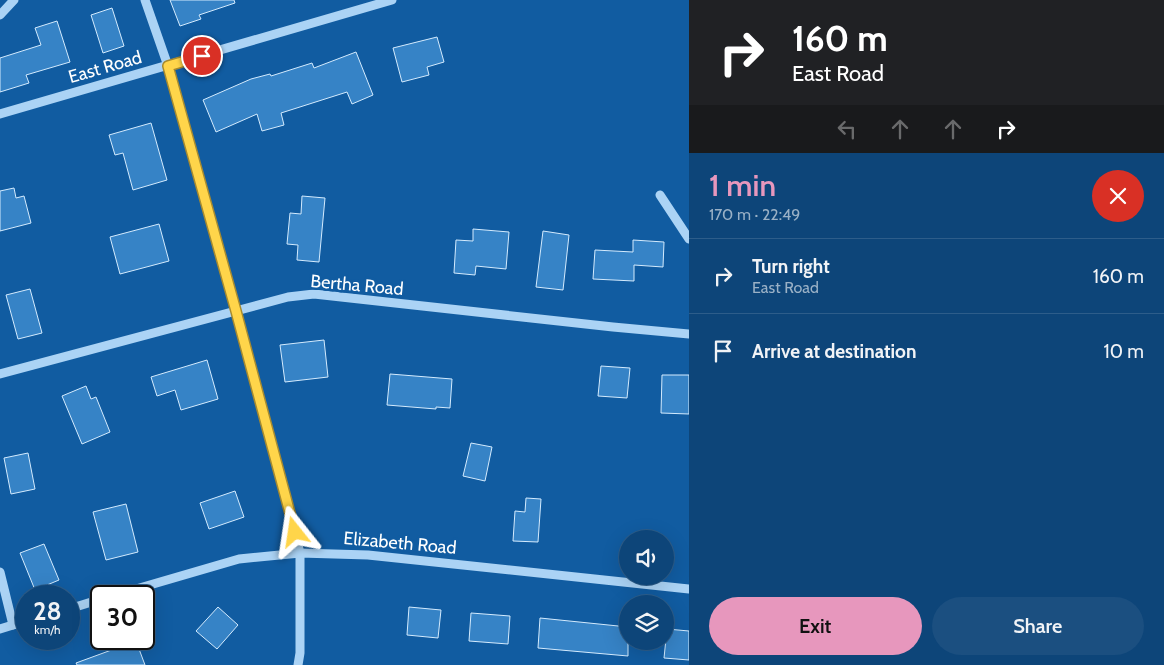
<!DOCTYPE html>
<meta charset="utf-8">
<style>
body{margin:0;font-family:Cabin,sans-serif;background:#1b4f80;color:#f1f3f6;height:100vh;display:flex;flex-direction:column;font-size:19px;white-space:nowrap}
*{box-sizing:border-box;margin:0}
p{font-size:16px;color:#9ab1c6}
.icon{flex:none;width:28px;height:28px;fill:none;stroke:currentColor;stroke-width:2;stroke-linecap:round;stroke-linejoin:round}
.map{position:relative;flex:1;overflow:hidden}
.side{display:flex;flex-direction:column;background:#0d4579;width:475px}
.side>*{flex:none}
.top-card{background:#202124;color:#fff;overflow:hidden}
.buttons{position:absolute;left:619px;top:530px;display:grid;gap:10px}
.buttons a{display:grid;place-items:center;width:55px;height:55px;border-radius:50%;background:#0d4579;box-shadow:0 5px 20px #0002,0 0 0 1px #2d5d8a;font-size:25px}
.speed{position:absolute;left:15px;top:585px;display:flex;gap:10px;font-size:25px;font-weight:700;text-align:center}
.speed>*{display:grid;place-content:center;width:65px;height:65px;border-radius:50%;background:#0d4579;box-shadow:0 5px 20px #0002,0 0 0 1px #2d5d8a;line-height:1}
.speed small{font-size:12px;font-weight:400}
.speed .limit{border:2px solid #111;border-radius:8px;background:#fff;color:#111}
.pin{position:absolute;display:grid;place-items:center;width:42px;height:42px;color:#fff;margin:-21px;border:2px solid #fff;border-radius:50%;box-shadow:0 1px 5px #0007}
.me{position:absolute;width:55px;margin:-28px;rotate:345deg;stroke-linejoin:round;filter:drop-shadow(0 0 4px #0008)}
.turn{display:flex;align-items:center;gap:18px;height:105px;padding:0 20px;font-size:22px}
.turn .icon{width:65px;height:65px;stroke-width:2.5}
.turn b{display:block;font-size:35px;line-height:42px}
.lanes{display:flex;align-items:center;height:48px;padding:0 20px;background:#0003;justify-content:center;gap:25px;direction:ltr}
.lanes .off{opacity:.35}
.round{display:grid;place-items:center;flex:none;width:52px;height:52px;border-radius:26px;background:#1b4f80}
.headline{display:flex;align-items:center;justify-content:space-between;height:85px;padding:0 20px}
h1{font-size:30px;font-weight:600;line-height:38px;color:#e797bd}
.primary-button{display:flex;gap:10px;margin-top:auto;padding:10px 20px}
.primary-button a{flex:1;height:58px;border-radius:30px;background:#e797bd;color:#111;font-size:20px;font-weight:600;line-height:58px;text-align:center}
.primary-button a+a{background:#1b4f80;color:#f1f3f6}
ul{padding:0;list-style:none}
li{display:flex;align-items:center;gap:15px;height:75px;padding:0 20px;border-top:1px solid #2d5d8a}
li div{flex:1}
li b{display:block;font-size:19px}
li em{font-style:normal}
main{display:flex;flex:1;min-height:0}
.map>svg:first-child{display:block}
.building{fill:#3683c6;stroke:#d4ebfe}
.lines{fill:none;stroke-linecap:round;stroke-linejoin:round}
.minor{stroke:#abd3f5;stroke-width:9}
.route-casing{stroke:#a68a30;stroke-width:12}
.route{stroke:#ffd54a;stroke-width:9}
.labels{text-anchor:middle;stroke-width:5;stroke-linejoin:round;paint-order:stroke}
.street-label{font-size:18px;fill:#fff;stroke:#115ca1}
</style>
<main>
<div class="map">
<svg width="689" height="665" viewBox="0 0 689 665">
<rect width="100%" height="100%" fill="#115ca1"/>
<g class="building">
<path d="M170,0H234L235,3L199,15L201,19L180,26Z"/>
<path d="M112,8L124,46L103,53L91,15Z"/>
<path d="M57,21L70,62L26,75L29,83L0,92V58L41,45L35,28Z"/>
<path d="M437,37L444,62L427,67L429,75L402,82L393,48Z"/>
<path d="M356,52L373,95L352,104L347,92L281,113L284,125L262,131L257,114L216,132L203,100L251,79L270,74L271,76L312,63L314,68Z"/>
<path d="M151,123L167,180L133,190L123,153L115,155L109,135Z"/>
<path d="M14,188L16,198L24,196L31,223L0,231V191Z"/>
<path d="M302,196L325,198L319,262L297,260L298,245L287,244L290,213L301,214Z"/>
<path d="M159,224L169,261L120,274L110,237Z"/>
<path d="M473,229L509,232L506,269L476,266L475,275L454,273L456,240L473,241Z"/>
<path d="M543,231L569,235L563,290L536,287Z"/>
<path d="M633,240L664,242L663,267L634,265V281L593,279L595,250L633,252Z"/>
<path d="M30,289L42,333L18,339L6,295Z"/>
<path d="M324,340L328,377L285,382L280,345Z"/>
<path d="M207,360L218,399L181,410L175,390L157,396L151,377Z"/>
<path d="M601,366L630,368L627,398L598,396Z"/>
<path d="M390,374L452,379L450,408L436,407V409L387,405Z"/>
<path d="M662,375H689V414L661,413Z"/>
<path d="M86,386L91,399L96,397L110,432L82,444L62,396Z"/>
<path d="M471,443L492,447L485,481L463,476Z"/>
<path d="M28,453L35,489L11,494L4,458Z"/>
<path d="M235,491L244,517L209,529L200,503Z"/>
<path d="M526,498L541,499L538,542L513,541L515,511L525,512Z"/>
<path d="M126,504L138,552L106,560L93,512Z"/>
<path d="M44,544L59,580L35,590L20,553Z"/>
<path d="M218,607L238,625L217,649L196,631Z"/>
<path d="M409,607L441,610L438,638L407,635Z"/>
<path d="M471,613L510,616L508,644L469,641Z"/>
<path d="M540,618L628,627V656L538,648Z"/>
<path d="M667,629L689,631V660L664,658Z"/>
<path d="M136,641L145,665H77L76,663Z"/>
</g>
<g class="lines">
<g class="minor">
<path d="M145,0L168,66L236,311L300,553V653L298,665"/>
<path d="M0,15L14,0"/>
<path d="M0,114L392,0"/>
<path d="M660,195L689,239"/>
<path d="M0,374L288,297L314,294L613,327L689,334"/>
<path d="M0,572L13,625"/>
<path d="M112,596L239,559L300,553L368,555L689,589"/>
<path d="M69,609L101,599"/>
<path d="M0,629L26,621"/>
</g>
</g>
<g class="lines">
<defs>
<path id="route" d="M202,56L168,66L236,311L295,532"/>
</defs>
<use href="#route" class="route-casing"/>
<use href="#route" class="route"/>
</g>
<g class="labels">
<g class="street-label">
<text transform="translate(105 67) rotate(-16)" y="6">East Road</text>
<text transform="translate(357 285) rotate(5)" y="6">Bertha Road</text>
<text transform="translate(400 543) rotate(5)" y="6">Elizabeth Road</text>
</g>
</g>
</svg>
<div class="buttons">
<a><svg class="icon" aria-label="sound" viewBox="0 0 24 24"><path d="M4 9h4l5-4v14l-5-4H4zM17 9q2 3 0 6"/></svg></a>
<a><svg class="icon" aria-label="layers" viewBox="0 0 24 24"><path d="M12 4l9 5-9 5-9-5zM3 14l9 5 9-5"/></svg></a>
</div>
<div class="speed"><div>28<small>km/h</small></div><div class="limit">30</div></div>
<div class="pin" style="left:202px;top:56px;background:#d93025"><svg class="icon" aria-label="arrive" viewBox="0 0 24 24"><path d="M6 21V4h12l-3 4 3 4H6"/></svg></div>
<svg class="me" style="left:295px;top:532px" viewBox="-20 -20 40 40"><path d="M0-17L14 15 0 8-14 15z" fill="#ffd54a" stroke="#fff" stroke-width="4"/></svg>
</div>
<section class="side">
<div class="top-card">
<div class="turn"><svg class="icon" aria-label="right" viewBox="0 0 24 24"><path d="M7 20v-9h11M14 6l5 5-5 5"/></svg><div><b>160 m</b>East Road</div></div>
<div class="lanes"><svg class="icon off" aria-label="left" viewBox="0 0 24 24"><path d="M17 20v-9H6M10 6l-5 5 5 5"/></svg><svg class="icon off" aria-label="ahead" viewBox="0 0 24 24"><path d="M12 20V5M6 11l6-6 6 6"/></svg><svg class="icon off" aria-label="ahead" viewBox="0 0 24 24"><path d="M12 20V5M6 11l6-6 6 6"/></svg><svg class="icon" aria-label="right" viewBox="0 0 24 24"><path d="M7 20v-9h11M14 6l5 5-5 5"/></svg></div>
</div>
<div class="headline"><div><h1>1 min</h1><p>170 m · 22:49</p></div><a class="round" style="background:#d93025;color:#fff"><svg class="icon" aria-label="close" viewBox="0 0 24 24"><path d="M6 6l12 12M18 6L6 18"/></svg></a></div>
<ul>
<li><svg class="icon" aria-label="right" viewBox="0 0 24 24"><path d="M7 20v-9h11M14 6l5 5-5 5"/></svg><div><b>Turn right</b><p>East Road</p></div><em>160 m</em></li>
<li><svg class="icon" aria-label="arrive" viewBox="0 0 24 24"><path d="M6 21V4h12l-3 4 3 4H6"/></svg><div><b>Arrive at destination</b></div><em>10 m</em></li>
</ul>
<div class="primary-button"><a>Exit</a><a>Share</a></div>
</section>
</main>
